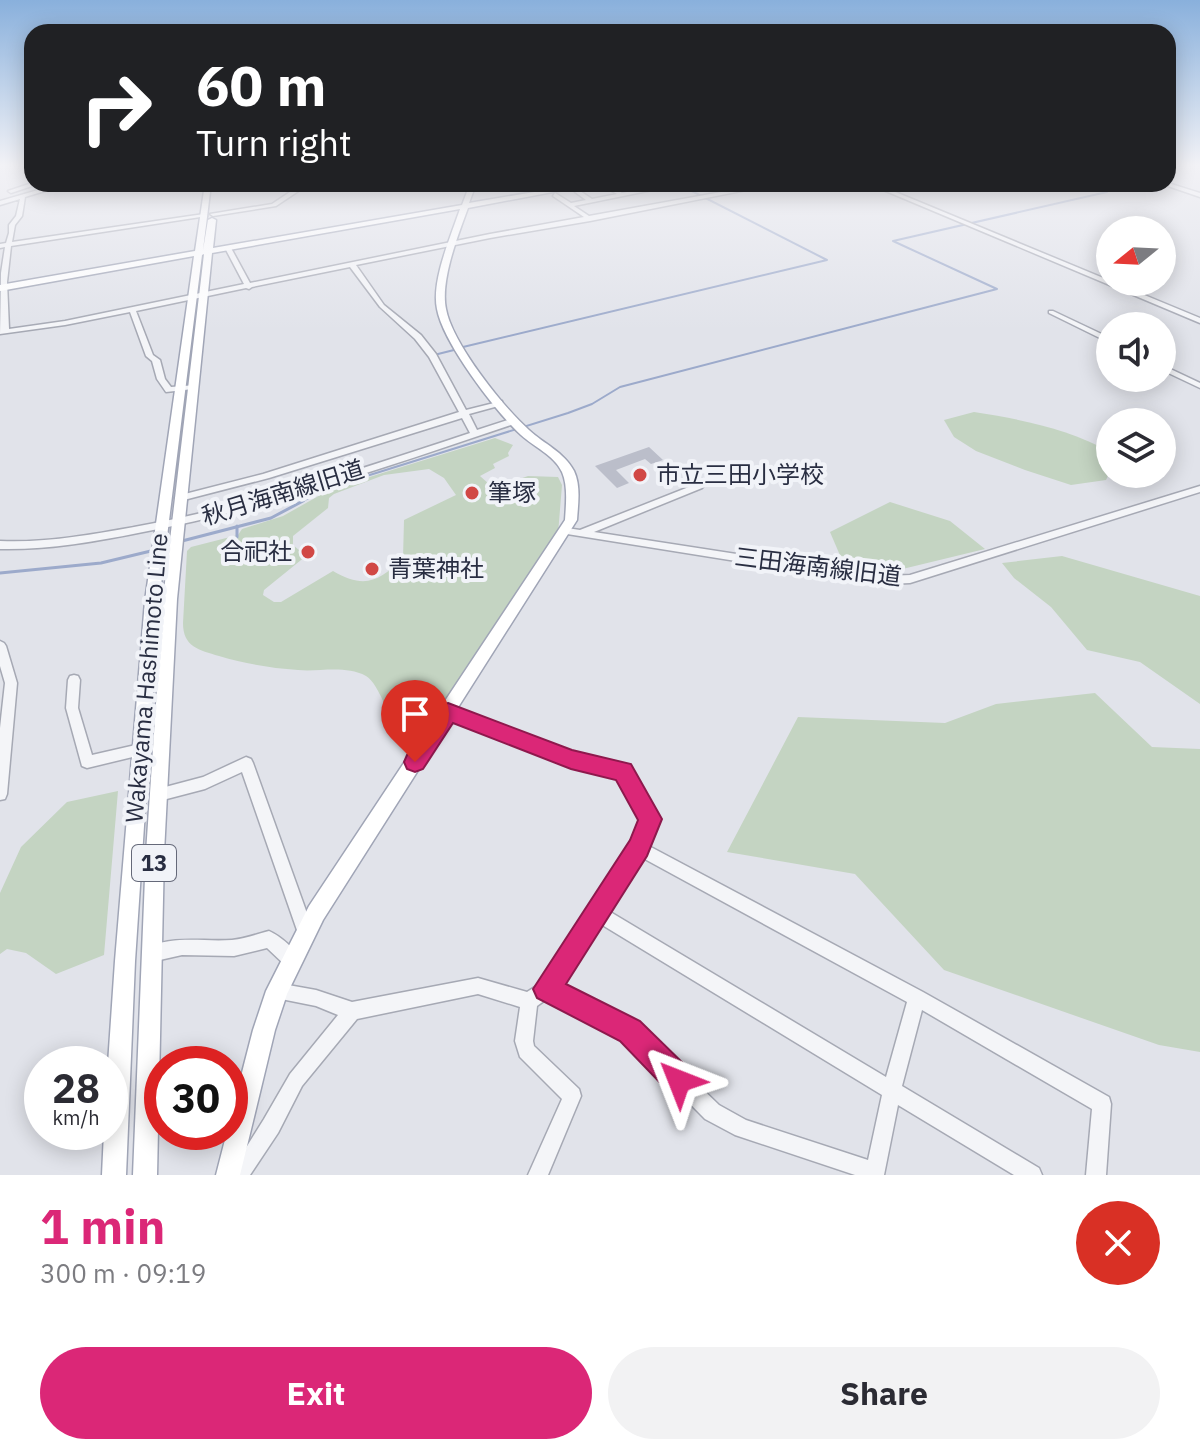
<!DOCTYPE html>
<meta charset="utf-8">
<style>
body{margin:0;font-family:"IBM Plex Sans","Noto Sans JP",sans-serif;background:#f2f2f3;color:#2b2b33;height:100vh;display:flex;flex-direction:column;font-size:30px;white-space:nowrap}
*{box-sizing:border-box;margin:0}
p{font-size:26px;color:#7c7c81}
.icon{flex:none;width:44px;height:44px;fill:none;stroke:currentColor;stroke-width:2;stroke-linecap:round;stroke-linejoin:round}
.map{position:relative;height:1175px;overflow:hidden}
.drawer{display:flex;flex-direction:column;background:#fff;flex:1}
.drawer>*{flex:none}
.top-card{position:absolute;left:24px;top:24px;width:1152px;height:168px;border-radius:24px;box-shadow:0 4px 20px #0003;background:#202124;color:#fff;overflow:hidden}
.needle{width:52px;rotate:252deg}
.tools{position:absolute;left:1096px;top:216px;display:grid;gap:16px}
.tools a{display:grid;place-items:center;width:80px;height:80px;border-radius:50%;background:#fff;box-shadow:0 4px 20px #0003;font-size:40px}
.speed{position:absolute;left:24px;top:1046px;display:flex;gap:16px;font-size:40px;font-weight:700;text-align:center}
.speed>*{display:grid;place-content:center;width:104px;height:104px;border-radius:50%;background:#fff;box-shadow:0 4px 20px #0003;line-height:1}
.speed small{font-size:20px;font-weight:400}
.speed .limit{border:12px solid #d22;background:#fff;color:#111}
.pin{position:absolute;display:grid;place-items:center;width:68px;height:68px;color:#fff;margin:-82px -34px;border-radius:50% 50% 50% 0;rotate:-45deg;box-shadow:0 0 8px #0007}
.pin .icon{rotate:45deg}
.me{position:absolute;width:88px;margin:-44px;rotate:315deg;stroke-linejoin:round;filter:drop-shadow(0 0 6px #0008)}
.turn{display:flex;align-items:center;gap:28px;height:168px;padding:0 40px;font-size:36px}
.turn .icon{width:104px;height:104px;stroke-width:2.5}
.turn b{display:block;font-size:56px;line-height:68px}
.round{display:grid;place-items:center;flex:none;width:84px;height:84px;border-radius:42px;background:#f2f2f3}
.summary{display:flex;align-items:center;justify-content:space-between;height:136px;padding:0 40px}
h1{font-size:48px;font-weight:700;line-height:60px;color:#db2777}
.action{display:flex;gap:16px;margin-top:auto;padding:16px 40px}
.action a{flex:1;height:92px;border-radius:48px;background:#db2777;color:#fff;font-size:32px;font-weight:700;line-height:92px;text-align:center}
.action a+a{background:#f2f2f3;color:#2b2b33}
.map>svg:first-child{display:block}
.green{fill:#c4d4c2;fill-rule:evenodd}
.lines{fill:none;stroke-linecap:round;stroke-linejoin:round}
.stream-far1{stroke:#9caacb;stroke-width:2}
.stream{stroke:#9caacb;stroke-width:3}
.building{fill:#bbbeca}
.minor-casing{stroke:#a6a9b4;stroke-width:3}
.major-casing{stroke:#a0a5b6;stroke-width:3}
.minor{fill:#f4f5f8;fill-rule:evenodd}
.major{fill:#fff;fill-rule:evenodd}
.route{fill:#db2777;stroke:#8e194d;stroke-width:2}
.poi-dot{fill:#d14845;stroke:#f1f3f8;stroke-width:3}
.labels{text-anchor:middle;stroke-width:8;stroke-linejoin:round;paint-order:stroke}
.shield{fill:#f1f3f8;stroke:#656979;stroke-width:2}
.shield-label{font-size:22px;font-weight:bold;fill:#292e42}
.poi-label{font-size:24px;fill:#292e42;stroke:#f1f3f8;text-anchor:start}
.street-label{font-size:24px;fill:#292e42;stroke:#f1f3f8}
</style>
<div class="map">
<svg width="1200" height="1175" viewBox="0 0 1200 1175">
<rect width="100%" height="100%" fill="#e1e3ea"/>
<g class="green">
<path d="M974,412C1019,419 1070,429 1110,452V472L1106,480L1071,485L1025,470L976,451L954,437L944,420Z"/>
<path d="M495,438L513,445L508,453L509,456L493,464L495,468L480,476L489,484L504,478L511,482L528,476L558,477L562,485L558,534L416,748L404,747L399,742C393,726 379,683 366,676C345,665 320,672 298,670C271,668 246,664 219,656C199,650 183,647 183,623L187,551L191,547L238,535L242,529L283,516L331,489ZM429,469L444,478L456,495L404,520L403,558C379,582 364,589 333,571L281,602H274L263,595L264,590L306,556L293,545V536L328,508L329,498L334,494L384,475Z"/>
<path d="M890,502L950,521L985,549L886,573L845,567L830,532Z"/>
<path d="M1062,556L1200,596V704L1140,662L1087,650L1051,607L1014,578L1002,563Z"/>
<path d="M1095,693L1152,747L1200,749V1052L1159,1045L944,970L855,874L727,852L798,717L945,723L996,704Z"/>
<path d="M118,791L104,955L56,974L26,953L7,949L0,954V893L21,847L67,802Z"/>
</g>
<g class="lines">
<g class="stream-far1">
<path d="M463,347L827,260L678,184"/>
<path d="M434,355L454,350"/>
<path d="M299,503L325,489L568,413L592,404L620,387L997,289L893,241L1107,192L1110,184"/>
</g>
<g class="stream">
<path d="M237,526V537"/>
<path d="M182,541L271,518L303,501"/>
<path d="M0,573L101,563L155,550"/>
</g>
</g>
<path class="building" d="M649,447L663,460L651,464L645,459L616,470L629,483L617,488L595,466Z"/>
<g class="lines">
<defs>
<g id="minor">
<path d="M32,183L38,184L11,193L8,191Z"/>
<path d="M1168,183L1200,193V197L1162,184Z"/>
<path d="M59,184H68L25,197L22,216L15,225L12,242L204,214L207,216L11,246L7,282L9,329L65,321L244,284L225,248L228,246L231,248L250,283L490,234L584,217L553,196L555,193L571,203L586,200L575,192L577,189L592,199L617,194L605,187L607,184L622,193L665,185L663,184H669L672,186L574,206L589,216L765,184H776L590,221L490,238L356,265L384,305L421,335L436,354L466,410L502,401V405L469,414L477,430L514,418L517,419V423C392,465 268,509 138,533C93,542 47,550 0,549V541C45,543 89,535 134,527C249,506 359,470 470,433L462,418L269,478L180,501L177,500L175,498L177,496L263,474L459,412L429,357L415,339L380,307L350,267L252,287L249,289L246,288L136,311L153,355L160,360L165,379L171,387L196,385V389H193L166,392L157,379L152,361L146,356L130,312L65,325L0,334L1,273L5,247L0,248V244L6,243L9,233V225L16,216L20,199L0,205V201Z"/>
<path d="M312,184H321L300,190L276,206L213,216L210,214L272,204L296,188Z"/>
<path d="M869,184H876L1200,318V323Z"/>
<path d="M1049,311H1053L1110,338V343L1049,313Z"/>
<path d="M1162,365L1200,383V388L1162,370Z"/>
<path d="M699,483L704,486L702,488L594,532L854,572L888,576L910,575L1200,486V492L910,583L888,584L854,580L567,534L562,531L567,528L580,530Z"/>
<path d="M0,641L4,643L6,646L17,683L7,794L5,799L0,800V728L5,683L0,666Z"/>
<path d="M74,675L78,676L80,680L78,708L92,755L140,744L145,746L147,750L145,754L87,768L82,766L66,708L68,680L70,676Z"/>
<path d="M448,707L571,753L628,767L657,819L647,845L923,992L1109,1097L1111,1104L1106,1175H1086L1092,1109L922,1010L902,1086L1039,1168L1042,1175H1014L898,1105L884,1175H855L735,1135L705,1119L624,1037L548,998L537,1006L533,1041L534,1046L579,1089L581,1096L548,1175H528L562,1099L520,1057L515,1041L520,1007L478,994L357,1019L302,1086L278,1133L250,1175H229L264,1119L290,1074L338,1015L316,1006L271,997L269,991L271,985L277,983L316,990L352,1002L478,978L527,992L541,983L633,843L643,820L619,776L571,765L443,716L442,712L443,708ZM641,857L907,1002L886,1077L607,910ZM599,923L882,1095L868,1160L746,1120L719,1105L636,1025L559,986Z"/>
<path d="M246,757L251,759L253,763L314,933L312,939L306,941L300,939L298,933L242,772L205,789L159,801L154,800L152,795L154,790L203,777Z"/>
<path d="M269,931C280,936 296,949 300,960L298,966L292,968L286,966L267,948L234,956L182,955L151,962L145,960L143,954L145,948C177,935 200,942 232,940C244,939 257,934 269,931Z"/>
</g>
<path id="major" d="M205,184H211L203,250L208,220L212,218L216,220L213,248L462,205L470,184H476L469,203L581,184H595L468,208C458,235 440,281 446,309C452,343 503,407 529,430C544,444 564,452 574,471C581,486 578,504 577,520L323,920L287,994L275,1030L240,1175H216L227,1132H230V1119L253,1030L266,991L309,906L565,520C566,504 568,486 562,472C554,455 534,447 521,435C496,412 443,343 437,309C431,281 451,236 460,209L212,253L177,599L164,853L157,1175H133L146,853L163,599L204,254L202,255L159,601L135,961L126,1175H102L104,1132H110L108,1064L115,961L145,601L194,256L0,291V285L195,251Z"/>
</defs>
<use href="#minor" class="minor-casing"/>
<use href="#major" class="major-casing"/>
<use href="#minor" class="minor"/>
<use href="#major" class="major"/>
</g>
<linearGradient id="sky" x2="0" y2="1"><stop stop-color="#89b0dc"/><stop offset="0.5" stop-color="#f2f2f6"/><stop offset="1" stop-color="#f2f2f6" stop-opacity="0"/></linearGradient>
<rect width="1200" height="330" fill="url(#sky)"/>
<path class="route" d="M448,703L572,750L631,764L662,819L647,856L566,984L640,1021L690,1070L694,1081L690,1091L679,1096L668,1091L620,1041L537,998L533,989L630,840L638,820L616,780L571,769L453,723L423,769L415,772L407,769L404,762L407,755L441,705Z"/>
<g class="poi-dot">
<circle cx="640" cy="475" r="8"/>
<circle cx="472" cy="493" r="8"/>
<circle cx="308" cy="552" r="8"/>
<circle cx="372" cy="569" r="8"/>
</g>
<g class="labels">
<rect class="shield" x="132" y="845" width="44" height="36" rx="6"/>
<g class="shield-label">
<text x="154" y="871">13</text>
</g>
<g class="poi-label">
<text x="656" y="483">市立三田小学校</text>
<text x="488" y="501">筆塚</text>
<text x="292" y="560" text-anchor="end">合祀社</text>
<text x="388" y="577">青葉神社</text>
</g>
<g class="street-label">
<text transform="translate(283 493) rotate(-17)" y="8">秋月海南線旧道</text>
<text transform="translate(818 567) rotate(7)" y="8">三田海南線旧道</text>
<text transform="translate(147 678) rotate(-85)" y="8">Wakayama Hashimoto Line</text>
</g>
</g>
</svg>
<div class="tools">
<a><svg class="needle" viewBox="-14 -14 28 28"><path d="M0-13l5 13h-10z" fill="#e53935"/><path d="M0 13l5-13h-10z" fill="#7c7c81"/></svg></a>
<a><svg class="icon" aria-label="sound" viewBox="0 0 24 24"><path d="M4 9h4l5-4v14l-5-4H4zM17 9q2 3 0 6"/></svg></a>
<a><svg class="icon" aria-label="layers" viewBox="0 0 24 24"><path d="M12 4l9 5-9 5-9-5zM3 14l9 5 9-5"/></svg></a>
</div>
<div class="speed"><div>28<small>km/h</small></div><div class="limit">30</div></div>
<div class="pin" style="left:415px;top:762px;background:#d93025"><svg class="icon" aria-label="arrive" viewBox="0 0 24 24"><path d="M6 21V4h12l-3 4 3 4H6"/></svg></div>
<svg class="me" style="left:679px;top:1081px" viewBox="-20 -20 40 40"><path d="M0-17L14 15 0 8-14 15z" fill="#db2777" stroke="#fff" stroke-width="4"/></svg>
<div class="top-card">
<div class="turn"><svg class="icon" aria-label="right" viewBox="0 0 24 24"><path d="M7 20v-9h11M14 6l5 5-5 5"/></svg><div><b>60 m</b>Turn right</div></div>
</div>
</div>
<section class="drawer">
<div class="summary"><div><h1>1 min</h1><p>300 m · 09:19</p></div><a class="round" style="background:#d93025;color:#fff"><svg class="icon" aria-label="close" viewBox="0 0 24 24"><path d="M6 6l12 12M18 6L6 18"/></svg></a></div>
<div class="action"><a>Exit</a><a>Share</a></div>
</section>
